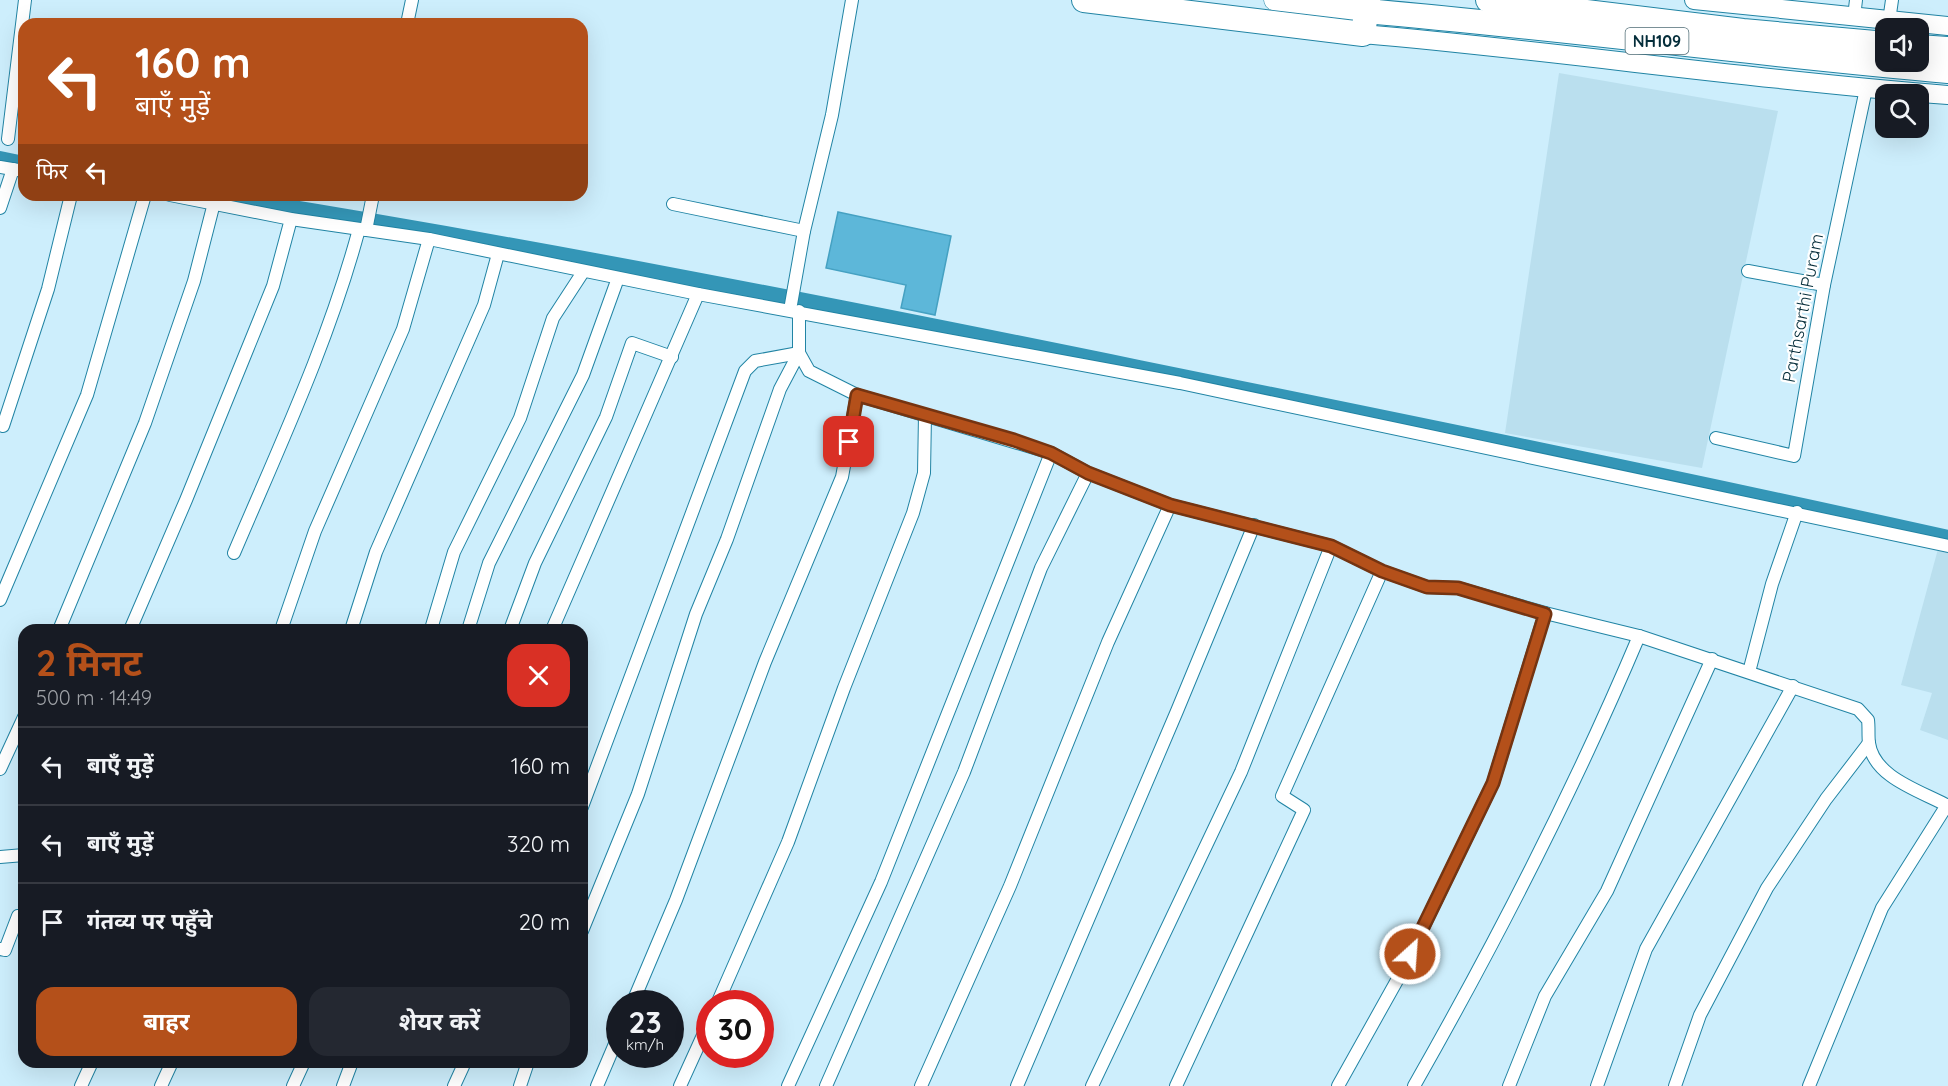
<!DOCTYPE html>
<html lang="hi">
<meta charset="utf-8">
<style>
body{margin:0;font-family:Quicksand,"Noto Sans Devanagari",sans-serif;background:#242831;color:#f1f3f6;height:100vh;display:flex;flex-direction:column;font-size:22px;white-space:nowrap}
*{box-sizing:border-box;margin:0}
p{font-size:20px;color:#9ea1a6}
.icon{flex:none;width:33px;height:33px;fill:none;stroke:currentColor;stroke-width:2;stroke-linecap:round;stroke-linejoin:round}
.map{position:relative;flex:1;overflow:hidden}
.details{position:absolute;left:18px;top:624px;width:570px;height:444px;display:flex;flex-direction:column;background:#171b24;border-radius:18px;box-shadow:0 6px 24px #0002}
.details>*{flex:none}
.top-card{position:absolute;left:18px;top:18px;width:570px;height:183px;border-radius:18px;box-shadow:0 6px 24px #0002;background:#b4501a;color:#fff;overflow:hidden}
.fabs{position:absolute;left:1875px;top:18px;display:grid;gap:12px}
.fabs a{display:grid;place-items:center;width:54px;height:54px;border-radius:12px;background:#171b24;box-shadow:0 6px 24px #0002;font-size:30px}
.speed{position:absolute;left:606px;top:990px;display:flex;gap:12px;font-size:30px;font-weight:700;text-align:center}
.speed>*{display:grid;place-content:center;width:78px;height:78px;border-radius:50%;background:#171b24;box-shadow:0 6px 24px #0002;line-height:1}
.speed small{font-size:15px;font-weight:400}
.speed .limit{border:9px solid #d22;background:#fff;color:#111}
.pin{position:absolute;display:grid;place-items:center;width:51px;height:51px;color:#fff;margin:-26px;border-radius:12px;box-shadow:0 3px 9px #0006}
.me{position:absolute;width:66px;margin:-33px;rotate:26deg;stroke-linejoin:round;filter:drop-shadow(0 0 4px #0008)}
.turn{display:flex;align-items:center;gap:21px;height:126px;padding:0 18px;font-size:27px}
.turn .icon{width:78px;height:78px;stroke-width:2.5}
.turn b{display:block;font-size:42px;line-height:51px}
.then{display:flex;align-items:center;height:57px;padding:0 18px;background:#0003;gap:12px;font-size:22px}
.round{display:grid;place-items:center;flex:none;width:63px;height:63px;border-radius:18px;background:#242831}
.headline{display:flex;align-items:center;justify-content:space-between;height:102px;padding:0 18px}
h1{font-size:36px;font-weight:700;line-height:45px;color:#b4501a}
.action{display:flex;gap:12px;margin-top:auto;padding:12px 18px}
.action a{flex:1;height:69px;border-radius:18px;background:#b4501a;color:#fff;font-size:24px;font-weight:700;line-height:69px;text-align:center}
.action a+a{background:#242831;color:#f1f3f6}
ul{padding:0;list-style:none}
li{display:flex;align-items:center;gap:18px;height:78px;padding:0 18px;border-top:2px solid #363941}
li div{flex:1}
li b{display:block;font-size:22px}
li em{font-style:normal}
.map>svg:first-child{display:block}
.built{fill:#badfee}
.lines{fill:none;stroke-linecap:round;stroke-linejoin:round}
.canal{stroke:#3496b7;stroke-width:16}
.building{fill:#5db7d9;stroke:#45a1c2;stroke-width:1.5}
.street-casing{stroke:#2184a4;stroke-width:14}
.secondary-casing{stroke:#2184a4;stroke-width:20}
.primary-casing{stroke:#2184a4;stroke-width:21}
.highway-casing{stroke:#2184a4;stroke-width:26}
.street{stroke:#fff;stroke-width:12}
.secondary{stroke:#fff;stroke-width:18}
.primary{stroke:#fff;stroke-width:20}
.highway{stroke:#fff;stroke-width:24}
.route-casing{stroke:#753411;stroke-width:15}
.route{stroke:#b4501a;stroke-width:10}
.labels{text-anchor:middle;stroke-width:4.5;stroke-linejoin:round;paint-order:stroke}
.shield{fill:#fff;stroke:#4f6c75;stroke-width:1.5}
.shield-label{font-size:16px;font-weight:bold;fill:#042d3a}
.street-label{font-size:18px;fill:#042d3a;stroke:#fff}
</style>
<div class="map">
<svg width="1948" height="1086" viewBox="0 0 1948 1086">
<rect width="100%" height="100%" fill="#cdeefc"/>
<g class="built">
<path d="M1559,73L1778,111L1702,468L1505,433Z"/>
<path d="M1938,549L1948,551V740L1920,730L1932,693L1901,685Z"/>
</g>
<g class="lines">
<g class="canal">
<path d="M0,159L24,164"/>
<path d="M212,195C522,244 831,305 1139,368C1409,423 1679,478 1948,538"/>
</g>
</g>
<path class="building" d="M838,212L951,236L935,315L901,308L906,285L826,268Z"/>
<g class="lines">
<defs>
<g id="street">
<path d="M1854,17L1856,0"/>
<path d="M1889,21L1892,0"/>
<path d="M407,24L412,0"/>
<path d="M8,139L25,0"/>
<path d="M0,167L24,171"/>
<path d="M170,195L291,219L429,239L698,294L1180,383L1948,546"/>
<path d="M673,204L804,231"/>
<path d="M0,208L13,169"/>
<path d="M366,230L373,195"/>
<path d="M1748,271L1824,285"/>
<path d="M790,310L804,231L832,115L852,0"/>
<path d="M799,311V353L809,371L857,395L1051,453L1088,473L1170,505L1331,546L1382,571L1427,587L1458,588L1545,613L1639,636L1858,709L1868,720C1869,727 1868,736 1869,743C1874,778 1921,791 1948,806"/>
<path d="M3,426L48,289L71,195"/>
<path d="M1716,438L1794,456L1824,285L1866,89"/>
<path d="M234,553C279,447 329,341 359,229"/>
<path d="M0,600L87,395L145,195"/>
<path d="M431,629L454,552L520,418L553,318L583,272"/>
<path d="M59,630L145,423L194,281L214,203"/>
<path d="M130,630L186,500L273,286L291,219"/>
<path d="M281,630L315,531L403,329L429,239"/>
<path d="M351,630L376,552L484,305L498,254"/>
<path d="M468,630L489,563L583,375L618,278"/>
<path d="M510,630L535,563L606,417L632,343L672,357"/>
<path d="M552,630L698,294"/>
<path d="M1749,672L1772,584L1797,512"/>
<path d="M0,769L24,717"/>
<path d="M582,807L745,371L755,361L799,353"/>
<path d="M0,857L24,855"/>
<path d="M582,931L638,794L696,614L727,539L780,389L799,353"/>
<path d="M0,949L5,950L18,916L24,917"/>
<path d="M632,1004L676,900L765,662L842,477L857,395"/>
<path d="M717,1004L788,842L844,688L913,513L924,473L925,415"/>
<path d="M81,1086L92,1062"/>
<path d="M161,1086L172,1062"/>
<path d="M293,1086L304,1062"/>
<path d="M343,1086L352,1062"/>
<path d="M454,1086L465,1062"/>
<path d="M520,1086L528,1062"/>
<path d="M597,1086L620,1032"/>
<path d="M680,1086L710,1020"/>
<path d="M788,1086L881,882L1051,453"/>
<path d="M826,1086L964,772L1041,568L1088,473"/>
<path d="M921,1086L1010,886L1108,642L1170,505"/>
<path d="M1017,1086L1177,711L1254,525"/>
<path d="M1092,1086L1241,772L1331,546"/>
<path d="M1176,1086L1304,810L1282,796L1382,571"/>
<path d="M1338,1086L1400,975L1493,783L1545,613"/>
<path d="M1414,1086C1497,940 1574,790 1639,636"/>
<path d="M1509,1086L1545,996L1607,891L1712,659"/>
<path d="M1597,1086L1646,949L1793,686"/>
<path d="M1675,1086L1700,1015L1767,888L1826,799L1869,743"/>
<path d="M1809,1086L1882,908L1947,805"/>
</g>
<g id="secondary">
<path d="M1694,0L1948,26"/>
<path d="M1363,34C1559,51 1752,80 1948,95"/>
</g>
<path id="primary" d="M1274,0L1366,11"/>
<g id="highway">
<path d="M1084,0L1363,34L1368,0"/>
<path d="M1488,0L1743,31L1886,44"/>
<path d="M1366,11C1561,28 1754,54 1948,71"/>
<path d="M1918,47L1948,49"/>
</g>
</defs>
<use href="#street" class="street-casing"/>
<use href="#secondary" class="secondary-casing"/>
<use href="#primary" class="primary-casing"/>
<use href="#highway" class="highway-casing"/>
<use href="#street" class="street"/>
<use href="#secondary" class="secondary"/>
<use href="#primary" class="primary"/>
<use href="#highway" class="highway"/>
</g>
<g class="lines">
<defs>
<path id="route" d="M849,442L857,395L1014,440L1051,453L1088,473L1170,505L1331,546L1382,571L1427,587L1458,588L1545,614L1493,783L1410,954"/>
</defs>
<use href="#route" class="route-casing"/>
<use href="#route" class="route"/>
</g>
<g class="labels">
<rect class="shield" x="1625.5" y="28" width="63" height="26" rx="4.5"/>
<g class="shield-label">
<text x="1657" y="47">NH109</text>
</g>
<g class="street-label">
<text transform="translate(1803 308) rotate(-79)" y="6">Parthsarthi Puram</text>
</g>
</g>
</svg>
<div class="fabs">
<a><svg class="icon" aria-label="sound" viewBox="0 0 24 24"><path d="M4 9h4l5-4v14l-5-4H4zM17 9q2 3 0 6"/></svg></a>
<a><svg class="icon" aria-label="search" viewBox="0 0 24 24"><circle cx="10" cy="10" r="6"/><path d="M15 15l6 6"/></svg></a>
</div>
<div class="speed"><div>23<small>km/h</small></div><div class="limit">30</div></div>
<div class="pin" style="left:849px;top:442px;background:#d93025"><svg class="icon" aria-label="arrive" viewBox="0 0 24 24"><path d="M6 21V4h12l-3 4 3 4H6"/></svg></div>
<svg class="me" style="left:1410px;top:954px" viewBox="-20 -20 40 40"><circle r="17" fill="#b4501a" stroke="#fff" stroke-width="3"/><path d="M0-11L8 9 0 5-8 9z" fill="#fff"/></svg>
<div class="top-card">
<div class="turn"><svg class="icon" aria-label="left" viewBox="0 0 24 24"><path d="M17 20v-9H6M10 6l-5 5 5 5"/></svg><div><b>160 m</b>बाएँ मुड़ें</div></div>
<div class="then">फिर<svg class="icon" aria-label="left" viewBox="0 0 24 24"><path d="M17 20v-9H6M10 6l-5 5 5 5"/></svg></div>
</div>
<section class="details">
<div class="headline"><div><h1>2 मिनट</h1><p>500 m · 14:49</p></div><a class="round" style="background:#d93025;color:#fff"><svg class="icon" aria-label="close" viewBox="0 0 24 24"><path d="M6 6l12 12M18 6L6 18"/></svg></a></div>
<ul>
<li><svg class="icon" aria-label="left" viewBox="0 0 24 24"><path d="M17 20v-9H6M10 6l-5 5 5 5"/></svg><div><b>बाएँ मुड़ें</b></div><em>160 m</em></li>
<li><svg class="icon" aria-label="left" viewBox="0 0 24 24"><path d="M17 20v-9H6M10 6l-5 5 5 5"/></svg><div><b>बाएँ मुड़ें</b></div><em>320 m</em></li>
<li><svg class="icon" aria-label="arrive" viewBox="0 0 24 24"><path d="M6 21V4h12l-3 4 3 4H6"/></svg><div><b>गंतव्य पर पहुँचे</b></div><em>20 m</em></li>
</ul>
<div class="action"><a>बाहर</a><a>शेयर करें</a></div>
</section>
</div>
